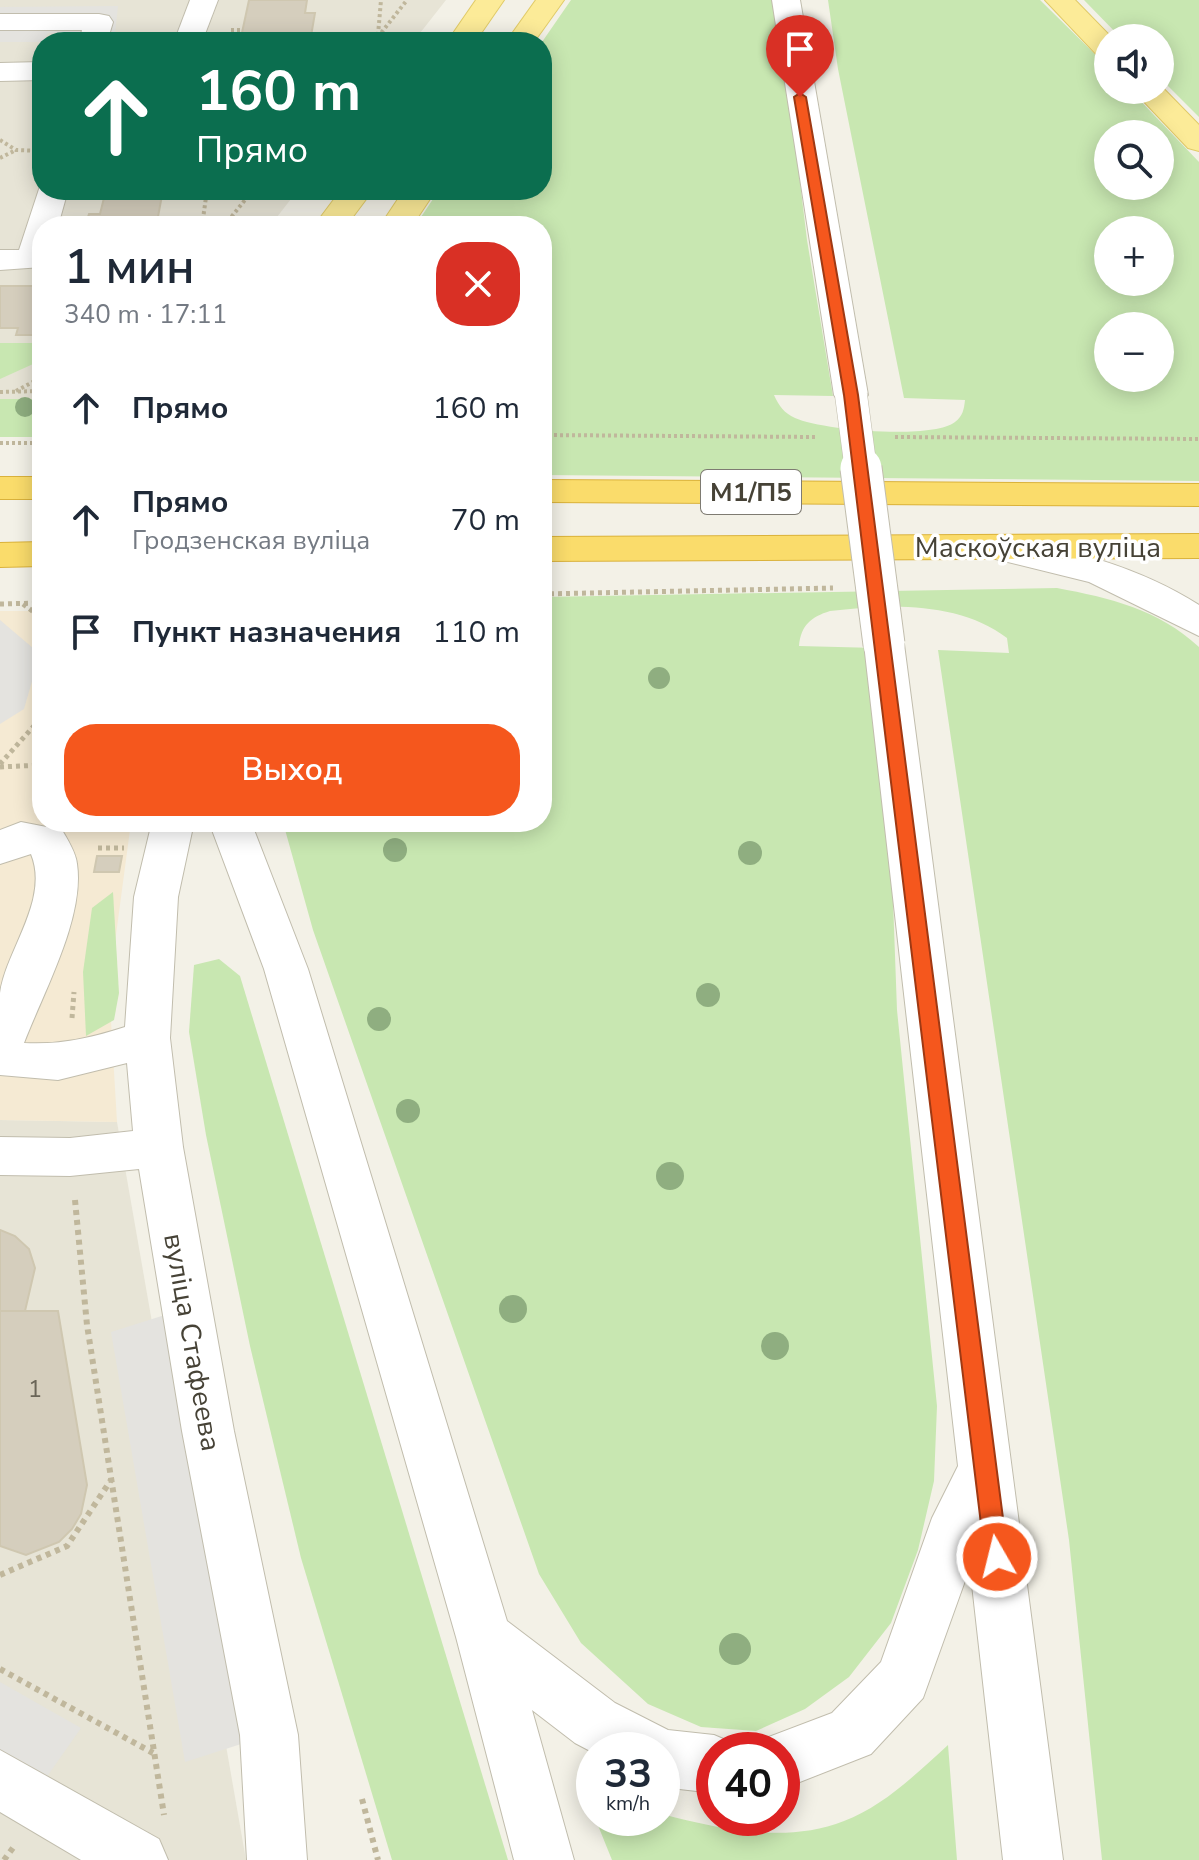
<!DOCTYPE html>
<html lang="ru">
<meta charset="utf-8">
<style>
body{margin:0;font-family:"Nunito Sans",sans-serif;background:#f6f6f7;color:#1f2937;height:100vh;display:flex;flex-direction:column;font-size:30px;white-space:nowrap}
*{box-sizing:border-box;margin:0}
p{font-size:26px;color:#747a83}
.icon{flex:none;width:44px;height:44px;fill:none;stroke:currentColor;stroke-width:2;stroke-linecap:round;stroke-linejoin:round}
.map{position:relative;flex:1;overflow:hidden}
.side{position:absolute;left:32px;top:216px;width:520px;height:616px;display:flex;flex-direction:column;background:#fff;border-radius:32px;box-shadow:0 4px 20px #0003}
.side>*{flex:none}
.banner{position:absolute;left:32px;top:32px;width:520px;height:168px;border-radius:32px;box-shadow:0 4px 20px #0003;background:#0b6e4f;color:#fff;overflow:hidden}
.controls{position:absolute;left:1094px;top:24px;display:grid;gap:16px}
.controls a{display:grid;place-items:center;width:80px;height:80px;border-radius:50%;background:#fff;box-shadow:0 4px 20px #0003;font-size:40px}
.speed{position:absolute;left:576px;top:1732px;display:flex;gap:16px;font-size:40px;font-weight:700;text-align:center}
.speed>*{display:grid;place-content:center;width:104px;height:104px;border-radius:50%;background:#fff;box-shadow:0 4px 20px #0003;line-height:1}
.speed small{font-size:20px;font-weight:400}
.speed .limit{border:12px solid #d22;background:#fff;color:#111}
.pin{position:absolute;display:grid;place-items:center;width:68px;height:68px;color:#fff;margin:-82px -34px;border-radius:50% 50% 50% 0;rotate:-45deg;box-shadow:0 0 8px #0007}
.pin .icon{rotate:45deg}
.me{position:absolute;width:88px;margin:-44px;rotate:352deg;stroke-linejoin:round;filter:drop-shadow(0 0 6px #0008)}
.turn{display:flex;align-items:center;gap:28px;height:168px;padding:0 32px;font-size:36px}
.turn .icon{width:104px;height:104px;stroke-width:2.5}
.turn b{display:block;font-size:56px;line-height:68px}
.round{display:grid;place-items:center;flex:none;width:84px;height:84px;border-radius:32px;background:#f6f6f7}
.head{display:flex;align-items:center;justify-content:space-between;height:136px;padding:0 32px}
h1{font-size:48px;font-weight:600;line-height:60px}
.cta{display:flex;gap:16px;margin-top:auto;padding:16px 32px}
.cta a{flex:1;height:92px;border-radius:32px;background:#f5571d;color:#fff;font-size:32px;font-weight:600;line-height:92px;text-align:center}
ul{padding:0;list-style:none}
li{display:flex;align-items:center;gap:24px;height:112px;padding:0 32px}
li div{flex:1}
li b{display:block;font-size:30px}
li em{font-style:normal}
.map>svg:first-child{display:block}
.residential{fill:#e7e4d6}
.commercial{fill:#f5ead3}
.green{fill:#c8e7b1;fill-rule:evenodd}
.parking{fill:#e4e3df}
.building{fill:#d5cebd;stroke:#cfc7b0;stroke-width:2}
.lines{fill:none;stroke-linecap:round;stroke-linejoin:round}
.minor-casing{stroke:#c1bdad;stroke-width:2}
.major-casing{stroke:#e1cb68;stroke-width:2}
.highway-casing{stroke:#dab23b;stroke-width:2}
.path-far2{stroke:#c0b79c;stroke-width:4;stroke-dasharray:3 3;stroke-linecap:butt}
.path-far1{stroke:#c0b79c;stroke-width:5;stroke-dasharray:4 4;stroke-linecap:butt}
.path{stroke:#c0b79c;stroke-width:6;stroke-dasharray:5 5;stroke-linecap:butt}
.minor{fill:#fff;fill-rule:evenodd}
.major{fill:#fceb98;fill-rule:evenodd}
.highway{fill:#fadc6b;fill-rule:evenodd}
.minor-bridge-far1-casing{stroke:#c1bdad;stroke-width:33;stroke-linecap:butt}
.minor-bridge-casing{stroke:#c1bdad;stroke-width:43;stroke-linecap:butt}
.minor-bridge-far1{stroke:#fff;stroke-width:32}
.minor-bridge{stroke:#fff;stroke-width:41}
.tree{fill:#8fae80}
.route{fill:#f5571d;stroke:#9f3913;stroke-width:2}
.labels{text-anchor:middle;stroke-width:7;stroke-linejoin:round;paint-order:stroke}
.number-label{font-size:24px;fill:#6a6558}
.shield{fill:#fff;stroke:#7e7b72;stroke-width:2}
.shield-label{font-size:26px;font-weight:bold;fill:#464236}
.street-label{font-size:28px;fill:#464236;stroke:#fff}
</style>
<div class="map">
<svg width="1199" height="1860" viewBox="0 0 1199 1860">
<rect width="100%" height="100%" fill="#f3f1e7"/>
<g class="residential">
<path d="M0,0H446L413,42H42V190H298L270,226H42V405H0Z"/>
<path d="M0,1120L117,1122L246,1860H0Z"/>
</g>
<path class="commercial" d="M0,611H42V822H131L109,987L117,1122L0,1120Z"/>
<g class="green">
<path d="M571,0H773L783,42L807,240L833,396L774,395C779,406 784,413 795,418C821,430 932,440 955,422C963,416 964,409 965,400L904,398L838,69L828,0H1040L1108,67V90H1130L1199,162V481L542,475V226H415L439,190H542V42ZM1108,134H1160V186H1108ZM1108,230H1160V282H1108ZM1108,326H1160V378H1108Z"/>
<path d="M1084,0H1199V117L1160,78V38H1121Z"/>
<path d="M0,343H42V360L0,379Z"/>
<rect x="0" y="399" width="42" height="38"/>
<path d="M1057,588C1110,598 1158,609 1199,647V1860H1102L1069,1540L938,650L1009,653L1007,638C959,601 888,604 830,611C811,617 801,625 799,646L877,648L888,764L897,1010L937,1406L934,1481L918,1550L891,1623L849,1677L805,1709L756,1731L701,1727L648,1704L581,1643L539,1574L313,930L284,826V822H542V597Z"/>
<path d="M113,892L119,993L114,1020L86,1036L83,972L92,908Z"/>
<path d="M219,959L240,976L508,1860H392L301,1558L250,1346L206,1135L189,1032L194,965Z"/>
<path d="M948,1745L957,1860H612L595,1818H662V1814C719,1829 786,1844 844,1821C884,1806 917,1773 948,1745Z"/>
</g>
<g class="parking">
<path d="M118,6L115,34L48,33L43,42H0V7Z"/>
<path d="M0,620L40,654L24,709L0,724Z"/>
<path d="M187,1308L269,1735L185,1762L111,1332Z"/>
<path d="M0,1682L81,1728L32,1798L0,1779Z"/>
</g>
<g class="building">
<path d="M249,0H307L305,13H315L310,42H240Z"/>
<path d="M106,190H163L157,222H166L165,226H85L89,214H100Z"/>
<path d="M0,286H42V335H16L18,328H0Z"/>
<path d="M97,856H122L119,872H94Z"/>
<path d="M0,1230L15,1236L29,1249L35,1268L25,1311H0Z"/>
<path d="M0,1311H58L87,1485L81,1514L72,1529L59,1542L26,1555L0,1546Z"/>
</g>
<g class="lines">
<defs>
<g id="minor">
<path d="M190,0H218L202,42H174Z"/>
<path d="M772,0H800L868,395L863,402L851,405L839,402L834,395Z"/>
<path d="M0,14H99L109,16L113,22L107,42H79L82,30H0Z"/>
<path d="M42,62V80L0,81V63Z"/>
<path d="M41,183L42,190H68L58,226H42V267L0,270V250H19Z"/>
<path d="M996,536C1067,548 1138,566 1199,605V636L1089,582L983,556L977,548L983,540Z"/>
<path d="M884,631L898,635L904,644L1063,1860H1003L970,1567L923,1698L871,1754L782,1789V1750H757L761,1740L832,1713L881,1662L932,1518L958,1466L864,644L870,635Z"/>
<path d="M21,822L62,830C68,840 76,853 77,864C85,918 43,993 24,1043C60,1045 91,1038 125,1027L134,897L152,822H194L178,897L170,1038L183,1147L234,1431L298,1735L307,1860H247L240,1735L182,1431L139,1169L70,1176L0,1175V1137L70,1138L133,1131L127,1063L58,1080L0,1075C0,1048 0,1019 0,993C6,950 50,900 31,854L0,864V830Z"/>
<path d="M209,822H251L308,969L507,1621L615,1703L668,1730L714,1735L735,1744L737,1750H714V1793L662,1787V1750H594V1753L575,1743L532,1710L574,1860H514L456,1637L264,969Z"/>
<path d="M0,1750L159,1839L168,1860H81L0,1812Z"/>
</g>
<g id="major">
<path d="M476,0H504L475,42H447Z"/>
<path d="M536,0H564L534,42H506Z"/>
<path d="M1045,0H1075L1112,38H1108V59L1098,56Z"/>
<path d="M1160,85L1199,125V151L1188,148L1133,90H1160Z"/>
<path d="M341,190H373L346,226H314Z"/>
<path d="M404,190H436L412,226H380Z"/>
</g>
<g id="highway">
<rect x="0" y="477" width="42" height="22"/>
<path d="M542,480L1199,484V506L542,502Z"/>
<path d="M1199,534V558L542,561V537Z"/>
<path d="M42,542V566L0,567V543Z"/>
</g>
</defs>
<use href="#minor" class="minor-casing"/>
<use href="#major" class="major-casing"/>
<use href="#highway" class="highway-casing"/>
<g class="path-far2">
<path d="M231,30H243"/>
<path d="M378,35L381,0"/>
<path d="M374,42L407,0"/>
<path d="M0,140L16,150L42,151"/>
<path d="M0,158L16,150"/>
<path d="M202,226L207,190"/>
<path d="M224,226L253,190"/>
<path d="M16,391L42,377"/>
<path d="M0,392L42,391"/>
<path d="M542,435L817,437"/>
<path d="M895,437L1199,439"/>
<path d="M0,443H42"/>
</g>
<g class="path-far1">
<path d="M542,594L833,588"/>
<path d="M0,604L42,603"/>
<path d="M23,604L42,618"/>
<path d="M0,764L42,717"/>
<path d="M0,767L42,765"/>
<path d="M98,848H124"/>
<path d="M72,1018L74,992"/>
</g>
<g class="path">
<path d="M75,1200L87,1325L164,1815"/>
<path d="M0,1575L67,1546L111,1480"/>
<path d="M0,1669L153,1753"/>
<path d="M362,1799L378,1860"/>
<path d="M4,1860L15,1845"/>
</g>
<use href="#minor" class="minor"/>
<use href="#major" class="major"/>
<use href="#highway" class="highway"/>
<defs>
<path id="minor-bridge-far1" d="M851,395L861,470"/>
<path id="minor-bridge" d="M861,468L884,644"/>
</defs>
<use href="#minor-bridge-far1" class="minor-bridge-far1-casing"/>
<use href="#minor-bridge" class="minor-bridge-casing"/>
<use href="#minor-bridge-far1" class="minor-bridge-far1"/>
<use href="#minor-bridge" class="minor-bridge"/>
</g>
<g class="tree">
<circle cx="25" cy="407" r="10"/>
<circle cx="659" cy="678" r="11"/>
<circle cx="395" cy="850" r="12"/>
<circle cx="750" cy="853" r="12"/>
<circle cx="708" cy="995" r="12"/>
<circle cx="379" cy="1019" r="12"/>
<circle cx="408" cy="1111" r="12"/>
<circle cx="670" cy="1176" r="14"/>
<circle cx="513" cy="1309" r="14"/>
<circle cx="775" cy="1346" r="14"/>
<circle cx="735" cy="1649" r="16"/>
</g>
<path class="route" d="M800,93L806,97L858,395L1008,1557L1005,1564L997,1567L989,1564L985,1557L844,395L794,97Z"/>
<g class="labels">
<g class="number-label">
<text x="35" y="1397">1</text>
</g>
<rect class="shield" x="701" y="470" width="100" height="44" rx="6"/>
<g class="shield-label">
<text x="751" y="501">М1/П5</text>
</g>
<g class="street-label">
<text x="1038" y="557">Маскоўская вуліца</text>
<text transform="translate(193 1342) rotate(80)" y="10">вуліца Стафеева</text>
</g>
</g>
</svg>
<div class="controls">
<a><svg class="icon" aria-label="sound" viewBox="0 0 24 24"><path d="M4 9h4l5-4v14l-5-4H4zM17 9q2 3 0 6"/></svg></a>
<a><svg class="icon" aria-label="search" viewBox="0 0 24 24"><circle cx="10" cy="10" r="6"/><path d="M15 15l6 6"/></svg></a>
<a>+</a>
<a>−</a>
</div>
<div class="speed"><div>33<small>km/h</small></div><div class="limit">40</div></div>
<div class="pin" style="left:800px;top:97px;background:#d93025"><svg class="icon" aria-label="arrive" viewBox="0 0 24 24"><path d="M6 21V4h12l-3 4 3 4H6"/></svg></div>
<svg class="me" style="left:997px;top:1557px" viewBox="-20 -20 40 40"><circle r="17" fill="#f5571d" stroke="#fff" stroke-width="3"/><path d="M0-11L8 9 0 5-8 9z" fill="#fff"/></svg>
<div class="banner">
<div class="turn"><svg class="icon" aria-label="ahead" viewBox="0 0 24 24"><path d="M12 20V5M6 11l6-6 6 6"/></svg><div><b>160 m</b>Прямо</div></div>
</div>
<section class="side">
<div class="head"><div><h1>1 мин</h1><p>340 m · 17:11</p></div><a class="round" style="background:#d93025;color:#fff"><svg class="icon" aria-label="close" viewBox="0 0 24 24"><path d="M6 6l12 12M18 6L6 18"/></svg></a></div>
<ul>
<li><svg class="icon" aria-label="ahead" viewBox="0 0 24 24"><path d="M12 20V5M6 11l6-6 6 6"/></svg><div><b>Прямо</b></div><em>160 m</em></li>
<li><svg class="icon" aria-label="ahead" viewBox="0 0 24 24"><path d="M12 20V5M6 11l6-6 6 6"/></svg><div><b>Прямо</b><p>Гродзенская вуліца</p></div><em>70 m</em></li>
<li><svg class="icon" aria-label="arrive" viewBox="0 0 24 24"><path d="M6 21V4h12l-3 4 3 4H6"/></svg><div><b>Пункт назначения</b></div><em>110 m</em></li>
</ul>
<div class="cta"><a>Выход</a></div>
</section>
</div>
